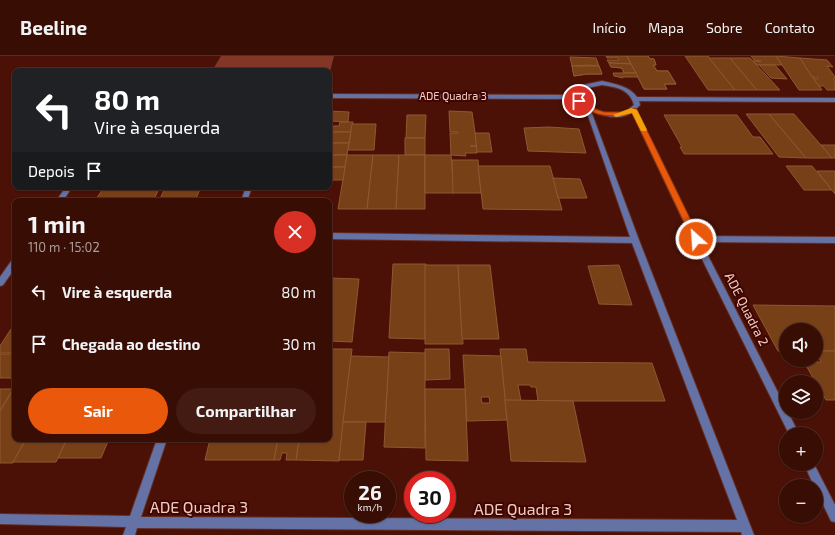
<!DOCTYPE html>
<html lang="pt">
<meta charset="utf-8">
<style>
body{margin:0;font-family:"Exo 2",sans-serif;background:#431b13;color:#f1f3f6;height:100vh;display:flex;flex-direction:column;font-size:15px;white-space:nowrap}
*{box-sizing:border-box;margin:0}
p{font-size:13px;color:#ab9c9a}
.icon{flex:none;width:22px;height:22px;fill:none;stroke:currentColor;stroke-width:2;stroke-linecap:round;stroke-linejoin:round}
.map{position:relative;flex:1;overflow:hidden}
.side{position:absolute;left:12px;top:142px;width:320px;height:244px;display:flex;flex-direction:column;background:#380d04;border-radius:8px;box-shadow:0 1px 3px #0004,0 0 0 1px #522d26}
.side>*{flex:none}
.hud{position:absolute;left:12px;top:12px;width:320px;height:122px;border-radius:8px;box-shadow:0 1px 3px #0004,0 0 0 1px #522d26;background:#202124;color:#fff;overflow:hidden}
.tools{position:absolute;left:779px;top:267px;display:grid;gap:8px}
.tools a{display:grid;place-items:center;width:44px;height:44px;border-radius:50%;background:#380d04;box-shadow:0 1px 3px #0004,0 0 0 1px #522d26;font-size:20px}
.speed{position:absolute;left:344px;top:415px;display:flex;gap:8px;font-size:20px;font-weight:700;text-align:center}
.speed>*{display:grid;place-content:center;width:52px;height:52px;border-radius:50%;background:#380d04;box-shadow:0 1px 3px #0004,0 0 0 1px #522d26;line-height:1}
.speed small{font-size:10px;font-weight:400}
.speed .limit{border:6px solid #d22;background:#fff;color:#111}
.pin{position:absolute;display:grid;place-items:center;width:34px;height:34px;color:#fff;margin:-17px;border:2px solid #fff;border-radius:50%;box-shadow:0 1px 4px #0007}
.me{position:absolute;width:44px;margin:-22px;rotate:334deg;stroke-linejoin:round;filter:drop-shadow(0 0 3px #0008)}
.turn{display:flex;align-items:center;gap:14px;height:84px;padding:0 16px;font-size:18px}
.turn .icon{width:52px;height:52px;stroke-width:2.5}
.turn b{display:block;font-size:28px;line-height:34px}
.then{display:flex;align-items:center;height:38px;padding:0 16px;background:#0003;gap:8px;font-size:15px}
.round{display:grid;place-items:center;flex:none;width:42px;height:42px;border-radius:21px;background:#431b13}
.overview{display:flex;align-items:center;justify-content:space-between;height:68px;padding:0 16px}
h1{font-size:24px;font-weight:700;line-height:30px}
.cta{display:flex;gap:8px;margin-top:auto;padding:8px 16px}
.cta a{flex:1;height:46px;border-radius:24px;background:#ea580c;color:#fff;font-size:16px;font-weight:700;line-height:46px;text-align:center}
.cta a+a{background:#431b13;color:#f1f3f6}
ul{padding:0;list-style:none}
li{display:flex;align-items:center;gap:12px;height:52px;padding:0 16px}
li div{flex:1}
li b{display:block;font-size:15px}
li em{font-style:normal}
header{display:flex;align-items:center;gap:24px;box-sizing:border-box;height:56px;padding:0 20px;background:#380d04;border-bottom:1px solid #522d26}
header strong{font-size:19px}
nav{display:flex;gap:22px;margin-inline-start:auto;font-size:14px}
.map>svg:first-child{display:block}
.green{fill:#823626}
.building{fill:#784016;stroke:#8f5833;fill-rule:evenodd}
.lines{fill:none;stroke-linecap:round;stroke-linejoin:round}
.minor-casing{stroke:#652f24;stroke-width:2}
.minor{fill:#6572a5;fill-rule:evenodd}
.route{fill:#ea580c;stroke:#983908}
.slow{fill:#f59e0b}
.labels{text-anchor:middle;stroke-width:4;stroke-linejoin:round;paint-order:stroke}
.far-street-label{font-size:11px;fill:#f0cbc2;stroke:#3f0500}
.street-label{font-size:13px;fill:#f0cbc2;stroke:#3f0500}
.near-street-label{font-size:16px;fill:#f0cbc2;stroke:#3f0500}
</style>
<header>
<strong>Beeline</strong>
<nav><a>Início</a><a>Mapa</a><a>Sobre</a><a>Contato</a></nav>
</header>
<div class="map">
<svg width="835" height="479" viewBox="0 0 835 479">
<rect width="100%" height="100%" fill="#4b1106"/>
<path class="green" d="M221,0H334L330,16L212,15Z"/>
<g class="building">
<path d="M606,0H627L631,8L609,7L607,4H619L618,2H607Z"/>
<path d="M627,0H648L650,3H654L656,9H653L657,15H668L676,28H664L667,33H644Z"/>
<path d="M627,0H648L650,3H654L656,9H653L657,15H668L676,28H664L667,33H644Z"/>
<path d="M685,0H708L735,34H708Z"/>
<path d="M751,0H776L782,9H757L753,5H761L754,4Z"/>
<path d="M776,0L800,2L822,34H799Z"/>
<path d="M570,1L596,2L599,10H592L591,9L572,10Z"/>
<path d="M709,2H730L757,34H735Z"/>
<path d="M730,2H750L780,34H757Z"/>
<path d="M800,2L827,4L833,11L827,10L835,21V23H833L835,25V34H827L824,30H819L813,22L818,23V21H812Z"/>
<path d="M609,7L631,8L636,17H624L622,12L611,11Z"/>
<path d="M609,7L631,8L636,17H624L622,12L611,11Z"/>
<path d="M759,9H775L787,23L771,22Z"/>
<path d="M572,10H599L602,18H587L574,20Z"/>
<path d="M572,10H599L602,18H587L574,20Z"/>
<path d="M613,17H636L638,21H622L623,22L614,20Z"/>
<path d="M329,55L349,56L348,66L329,65Z"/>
<path d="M449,55L472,56L477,90H470H477V97H465L466,100L451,99L450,77H458V76H450Z"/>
<path d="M746,58H769L806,102L779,101Z"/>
<path d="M769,58H794L832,102H806Z"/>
<path d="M407,59H426L425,82H406Z"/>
<path d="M664,59H737L753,81H760L773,98H684L680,91H682Z"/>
<path d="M340,66H353L351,76H329V70H339Z"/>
<path d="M352,68H376L374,94H348Z"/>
<path d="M549,71L579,73L586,97L528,95L524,72Z"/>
<path d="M329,76H351L349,87H329Z"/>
<path d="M475,77H489L492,96H477Z"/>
<rect x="405" y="82" width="20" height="17"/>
<path d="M329,87H349L347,99H329Z"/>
<path d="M821,89H835V102H832Z"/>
<path d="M329,99H347L345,111H329Z"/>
<path d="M347,99H373L367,153H338Z"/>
<path d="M373,99H399L396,153H367Z"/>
<path d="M399,99H425V153H396Z"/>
<path d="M425,99H451L454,137H425Z"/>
<path d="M452,104H478L481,137H453Z"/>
<path d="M478,110H550L562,154L483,153Z"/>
<path d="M786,110H812L832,134H804Z"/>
<path d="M329,111H345L343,124H329Z"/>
<path d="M817,115H835V138L832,134Z"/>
<path d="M553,122L580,123L587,142H558Z"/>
<path d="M104,131H160L153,145H95Z"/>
<path d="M165,132L200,133L195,145H159Z"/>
<path d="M393,208H426L425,283L389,282Z"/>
<path d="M425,209H458L463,288H425Z"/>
<path d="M458,209H490L499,283H462Z"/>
<path d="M619,209L632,249L599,248L588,210Z"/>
<path d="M329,222L359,223L352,286L329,285Z"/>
<path d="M753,249L835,250V295H816V274H786V295H778Z"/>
<path d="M11,273H15V297H0V290Z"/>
<path d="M329,293H352L339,405L296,404L299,383H329Z"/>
<path d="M425,293H449L450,323L425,324Z"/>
<path d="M500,293H526L528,306L652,307L665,345H538L536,331H531L530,329H518L521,345L505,344Z"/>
<path d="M816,295H835V344H826L804,306H821Z"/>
<path d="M389,296L425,297V392L384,391Z"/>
<rect x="0" y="298" width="15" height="24"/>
<path d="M463,299L501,300L507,364L467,365ZM481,341H489L490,347H482Z"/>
<path d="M351,300L389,301L385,366H343Z"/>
<path d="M15,330V383H26L13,407H0V355Z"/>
<path d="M0,333H13L0,355Z"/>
<path d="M425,333H465L468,405L426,404Z"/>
<path d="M505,344L573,345L586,406L511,405Z"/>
<path d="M343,366H366L363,404H339Z"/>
<path d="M26,383H67L56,406H13Z"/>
<path d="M67,383H109L101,402H58Z"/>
<path d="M210,383H278L274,404H205Z"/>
<path d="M278,383H299L296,404H286L287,397H282L280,404H274Z"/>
</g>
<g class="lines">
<defs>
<g id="minor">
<path d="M602,25C615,28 629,30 637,41L835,42V46L639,45L640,49L636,53L698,180L835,181V187L701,186L786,352V356H788L799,378H789L692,183L632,56C621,65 603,60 591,55L639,184L754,479H742L741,476L137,472L135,479H123L126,471L0,468V458L130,460L157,383H167L141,461L737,464L632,187L329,183V177L630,181L585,51L577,43L329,42V38L576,39V37L583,29ZM602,29C616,31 630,33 634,49C631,51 628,55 624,56C608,61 585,53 581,37L587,32Z"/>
<path d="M66,131H72L63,145H56Z"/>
<path d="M246,131H252L247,145H241Z"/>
<path d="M15,203V212L3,229L0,230V221L12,204Z"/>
<path d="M804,408H814L835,449V466L831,465L816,434V430H814Z"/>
</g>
</defs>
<use href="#minor" class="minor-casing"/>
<use href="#minor" class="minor"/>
</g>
<path class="route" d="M579,43L589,51L604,56H620L636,52L700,183L699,185H693L692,183L632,57C613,63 590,60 576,45Z"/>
<path class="slow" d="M631,52L637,54L647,74L646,75H641L632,57L616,61L613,59Z"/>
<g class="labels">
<g class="far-street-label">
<text x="453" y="44">ADE Quadra 3</text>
</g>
<g class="street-label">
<text transform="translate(747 253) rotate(63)" y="5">ADE Quadra 2</text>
</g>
<g class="near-street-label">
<text x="199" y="457">ADE Quadra 3</text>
<text x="523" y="459">ADE Quadra 3</text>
</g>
</g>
</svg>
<div class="tools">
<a><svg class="icon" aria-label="sound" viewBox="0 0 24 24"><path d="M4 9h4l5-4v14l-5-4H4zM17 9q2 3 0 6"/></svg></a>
<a><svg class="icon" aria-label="layers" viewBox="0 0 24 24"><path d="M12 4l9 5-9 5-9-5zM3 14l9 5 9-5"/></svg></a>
<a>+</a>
<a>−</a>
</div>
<div class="speed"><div>26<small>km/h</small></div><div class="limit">30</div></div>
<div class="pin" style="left:579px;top:45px;background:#d93025"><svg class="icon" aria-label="arrive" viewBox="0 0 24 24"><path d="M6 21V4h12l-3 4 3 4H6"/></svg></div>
<svg class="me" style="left:696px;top:183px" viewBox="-20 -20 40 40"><circle r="17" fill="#ea580c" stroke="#fff" stroke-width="3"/><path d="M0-11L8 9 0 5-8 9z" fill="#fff"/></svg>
<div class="hud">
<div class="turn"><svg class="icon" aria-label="left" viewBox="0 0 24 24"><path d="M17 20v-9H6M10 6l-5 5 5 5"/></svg><div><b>80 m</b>Vire à esquerda</div></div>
<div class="then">Depois<svg class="icon" aria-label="arrive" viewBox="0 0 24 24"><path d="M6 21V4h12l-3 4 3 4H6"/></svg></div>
</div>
<section class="side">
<div class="overview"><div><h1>1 min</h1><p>110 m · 15:02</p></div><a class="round" style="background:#d93025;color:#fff"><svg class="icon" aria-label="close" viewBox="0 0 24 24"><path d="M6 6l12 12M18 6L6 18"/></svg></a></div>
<ul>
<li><svg class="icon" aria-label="left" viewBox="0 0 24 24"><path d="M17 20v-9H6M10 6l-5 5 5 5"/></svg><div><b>Vire à esquerda</b></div><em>80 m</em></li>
<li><svg class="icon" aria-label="arrive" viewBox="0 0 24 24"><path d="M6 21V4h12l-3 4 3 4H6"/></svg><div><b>Chegada ao destino</b></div><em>30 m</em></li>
</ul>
<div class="cta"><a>Sair</a><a>Compartilhar</a></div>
</section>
</div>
